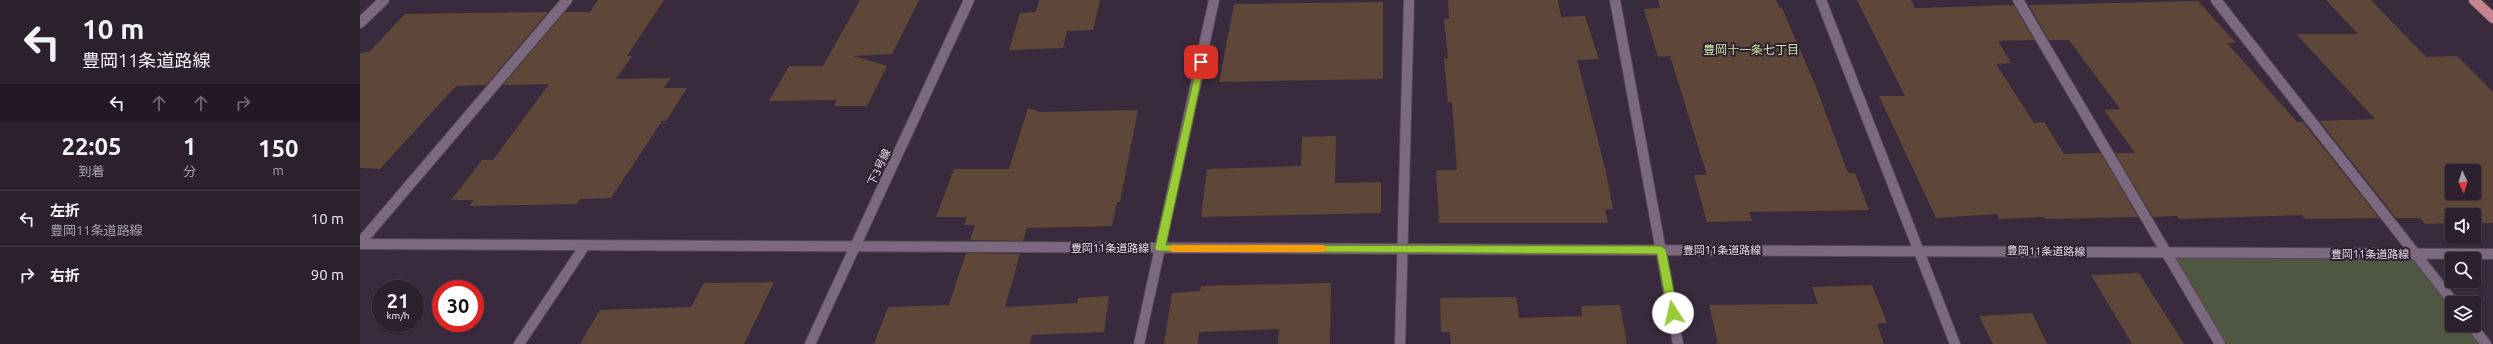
<!DOCTYPE html>
<html lang="ja">
<meta charset="utf-8">
<style>
body{margin:0;font-family:Ubuntu,"Noto Sans JP",sans-serif;background:#342836;color:#f1f3f6;height:100vh;display:flex;flex-direction:column;font-size:15px;white-space:nowrap}
*{box-sizing:border-box;margin:0}
p{font-size:13px;color:#a6a3aa}
.icon{flex:none;width:22px;height:22px;fill:none;stroke:currentColor;stroke-width:2;stroke-linecap:round;stroke-linejoin:round}
.map{position:relative;flex:1;overflow:hidden}
.panel{display:flex;flex-direction:column;background:#2c202e;width:360px}
.panel>*{flex:none}
.guide{background:#2c202e;color:#f1f3f6;overflow:hidden}
.needle{width:26px;rotate:176deg}
.buttons{position:absolute;left:2085px;top:164px;display:grid;gap:8px}
.buttons a{display:grid;place-items:center;width:36px;height:36px;border-radius:4px;background:#2c202e;box-shadow:0 1px 3px #0004,0 0 0 1px #483e4a;font-size:20px}
.speed{position:absolute;left:12px;top:280px;display:flex;gap:8px;font-size:20px;font-weight:700;text-align:center}
.speed>*{display:grid;place-content:center;width:52px;height:52px;border-radius:50%;background:#2c202e;box-shadow:0 1px 3px #0004,0 0 0 1px #483e4a;line-height:1}
.speed small{font-size:10px;font-weight:400}
.speed .limit{border:6px solid #d22;background:#fff;color:#111}
.pin{position:absolute;display:grid;place-items:center;width:34px;height:34px;color:#fff;margin:-17px;border-radius:8px;box-shadow:0 2px 6px #0006}
.me{position:absolute;width:44px;margin:-22px;rotate:350deg;stroke-linejoin:round;filter:drop-shadow(0 0 3px #0008)}
.turn{display:flex;align-items:center;gap:14px;height:84px;padding:0 16px;font-size:18px}
.turn .icon{width:52px;height:52px;stroke-width:2.5}
.turn b{display:block;font-size:28px;line-height:34px}
.lanes{display:flex;align-items:center;height:38px;padding:0 16px;background:#0003;justify-content:center;gap:20px;direction:ltr}
.lanes .off{opacity:.35}
.eta{display:flex;justify-content:space-evenly;align-items:center;height:68px;text-align:center}
.eta b{font-size:24px;font-weight:600;line-height:28px}
ul{padding:0;list-style:none}
li{display:flex;align-items:center;gap:12px;height:56px;padding:0 16px;border-top:1px solid #483e4a}
li div{flex:1}
li b{display:block;font-size:15px}
li em{font-style:normal}
main{display:flex;flex:1;min-height:0}
.map>svg:first-child{display:block}
.green{fill:#4f5641}
.building{fill:#5e4738;fill-rule:evenodd}
.lines{fill:none;stroke-linecap:round;stroke-linejoin:round}
.minor-casing{stroke:#544757;stroke-width:12}
.tertiary-casing{stroke:#544757;stroke-width:12}
.primary-casing{stroke:#544757;stroke-width:12}
.minor{stroke:#7c697f;stroke-width:10}
.tertiary{stroke:#7c697f;stroke-width:10}
.primary{stroke:#c48591;stroke-width:10}
.route{fill:#99cb36;stroke:#638423}
.slow{fill:#f59e0b}
.labels{text-anchor:middle;stroke-width:4;stroke-linejoin:round;paint-order:stroke}
.street-label{font-size:11px;fill:#e6dce8;stroke:#302033}
.neighbourhood-label{font-size:12px;fill:#c7e59d;stroke:#302033}
</style>
<main>
<section class="panel">
<div class="guide">
<div class="turn"><svg class="icon" aria-label="left" viewBox="0 0 24 24"><path d="M17 20v-9H6M10 6l-5 5 5 5"/></svg><div><b>10 m</b>豊岡11条道路線</div></div>
<div class="lanes"><svg class="icon" aria-label="left" viewBox="0 0 24 24"><path d="M17 20v-9H6M10 6l-5 5 5 5"/></svg><svg class="icon off" aria-label="ahead" viewBox="0 0 24 24"><path d="M12 20V5M6 11l6-6 6 6"/></svg><svg class="icon off" aria-label="ahead" viewBox="0 0 24 24"><path d="M12 20V5M6 11l6-6 6 6"/></svg><svg class="icon off" aria-label="right" viewBox="0 0 24 24"><path d="M7 20v-9h11M14 6l5 5-5 5"/></svg></div>
</div>
<div class="eta">
<div><b>22:05</b><p>到着</p></div>
<div><b>1</b><p>分</p></div>
<div><b>150</b><p>m</p></div>
</div>
<ul>
<li><svg class="icon" aria-label="left" viewBox="0 0 24 24"><path d="M17 20v-9H6M10 6l-5 5 5 5"/></svg><div><b>左折</b><p>豊岡11条道路線</p></div><em>10 m</em></li>
<li><svg class="icon" aria-label="right" viewBox="0 0 24 24"><path d="M7 20v-9h11M14 6l5 5-5 5"/></svg><div><b>右折</b></div><em>90 m</em></li>
</ul>
</section>
<div class="map">
<svg width="2133" height="344" viewBox="0 0 2133 344">
<rect width="100%" height="100%" fill="#3a2a3d"/>
<path class="green" d="M1807,253L2055,254L2092,303V325H2111L2126,344H1860Z"/>
<g class="building">
<path d="M238,0H304L267,56H272L256,79L311,78L304,88H327L306,121H302L251,198L220,199L217,204L109,206L114,200H91L122,160H133L189,84L143,85L205,12H230Z"/>
<path d="M500,0H559L532,54L494,56L527,66L507,106H474L477,100L409,101L429,66H463Z"/>
<path d="M679,0H740L733,30L707,31L703,48L649,50L660,13L676,12Z"/>
<path d="M1088,0H1198L1201,17L1225,16L1239,59L1217,60L1245,168L1253,209L1245,210L1248,223H1079L1076,170H1097L1092,102H1088L1084,58H1088L1084,19H1089Z"/>
<path d="M1298,0H1416L1420,8H1422L1456,87L1488,173H1495L1509,210L1389,212L1392,221L1347,222L1334,175H1347L1310,56L1298,57L1285,13L1284,9L1300,8Z"/>
<path d="M1497,0H1551L1555,8L1654,5L1674,40L1638,41L1651,63L1636,64L1674,123L1684,122L1704,154L1741,153L1778,217L1686,219L1684,217L1639,219L1637,214L1576,218L1519,96H1545Z"/>
<path d="M1966,0H2011L2066,57L2097,56L2133,92V223H2114V215H2092V223L2065,224L2060,218H2036L1960,121L2015,119L1936,34H1998ZM2092,171H2114V193H2092Z"/>
<path d="M1838,1L1876,43H1867L1937,122H1943L2019,218L1946,219L1942,215L1819,219L1817,216L1793,217L1755,153H1775L1744,110L1760,109L1709,40H1689L1669,5Z"/>
<path d="M1023,2V79L859,82L874,4Z"/>
<path d="M188,12L126,85L96,86L20,169L0,168V53L9,52L45,14Z"/>
<path d="M668,108L680,112L778,110L760,202H757L752,226L667,228L663,241L610,240L615,225H604L607,217H576L594,169H649Z"/>
<path d="M976,136L975,183L1021,182V213L841,217L847,169L941,166L942,137Z"/>
<path d="M606,253L660,254L645,307L717,303L718,298L749,296L744,332L672,335L670,344H514L528,307L589,305Z"/>
<path d="M1779,273L1824,344H1772L1731,275Z"/>
<path d="M414,282L384,344H220L240,310L331,307L344,283Z"/>
<path d="M971,283L970,344H918L919,329L839,332L838,344H804L812,293L840,291L841,286Z"/>
<path d="M1512,285L1527,323L1517,324L1524,344H1358L1349,305L1458,304L1452,287Z"/>
<path d="M1156,297L1159,318L1222,316L1221,306L1260,305L1267,344H1091L1090,332H1081L1080,298Z"/>
<path d="M1672,313L1687,344H1633L1619,316Z"/>
</g>
<g class="lines">
<defs>
<g id="minor">
<path d="M1255,0L1318,344"/>
<path d="M1461,0L1595,344"/>
<path d="M1658,0L1860,344"/>
<path d="M1856,0L2094,303"/>
<path d="M0,23L24,0"/>
<path d="M0,243L207,0"/>
<path d="M0,244L2133,254"/>
<path d="M2111,325L2126,344"/>
<path d="M159,344L224,247"/>
<path d="M779,344L854,0"/>
<path d="M1040,344L1049,0"/>
</g>
<path id="tertiary" d="M450,344L609,0"/>
<path id="primary" d="M2114,0L2133,18"/>
</defs>
<use href="#minor" class="minor-casing"/>
<use href="#tertiary" class="tertiary-casing"/>
<use href="#primary" class="primary-casing"/>
<use href="#minor" class="minor"/>
<use href="#tertiary" class="tertiary"/>
<use href="#primary" class="primary"/>
</g>
<path class="route" d="M838,60L845,62L806,245L1301,246L1306,250L1318,313L1316,316L1313,317L1308,313L1297,254L797,251L795,248Z"/>
<path class="slow" d="M812,245H963L968,248L963,252H812L808,248Z"/>
<g class="labels">
<g class="street-label">
<text transform="translate(519 167) rotate(-65)" y="4">下3号線</text>
<text x="750" y="252">豊岡11条道路線</text>
<text x="1362" y="254">豊岡11条道路線</text>
<text transform="translate(1686 251) rotate(1)" y="4">豊岡11条道路線</text>
<text x="2010" y="258">豊岡11条道路線</text>
</g>
<g class="neighbourhood-label">
<text x="1391" y="54">豊岡十一条七丁目</text>
</g>
</g>
</svg>
<div class="buttons">
<a><svg class="needle" viewBox="-14 -14 28 28"><path d="M0-13l5 13h-10z" fill="#e53935"/><path d="M0 13l5-13h-10z" fill="#a6a3aa"/></svg></a>
<a><svg class="icon" aria-label="sound" viewBox="0 0 24 24"><path d="M4 9h4l5-4v14l-5-4H4zM17 9q2 3 0 6"/></svg></a>
<a><svg class="icon" aria-label="search" viewBox="0 0 24 24"><circle cx="10" cy="10" r="6"/><path d="M15 15l6 6"/></svg></a>
<a><svg class="icon" aria-label="layers" viewBox="0 0 24 24"><path d="M12 4l9 5-9 5-9-5zM3 14l9 5 9-5"/></svg></a>
</div>
<div class="speed"><div>21<small>km/h</small></div><div class="limit">30</div></div>
<div class="pin" style="left:841px;top:62px;background:#d93025"><svg class="icon" aria-label="arrive" viewBox="0 0 24 24"><path d="M6 21V4h12l-3 4 3 4H6"/></svg></div>
<svg class="me" style="left:1313px;top:313px" viewBox="-20 -20 40 40"><circle r="19" fill="#fff"/><path d="M0-13L10 11 0 6-10 11z" fill="#99cb36"/></svg>
</div>
</main>
